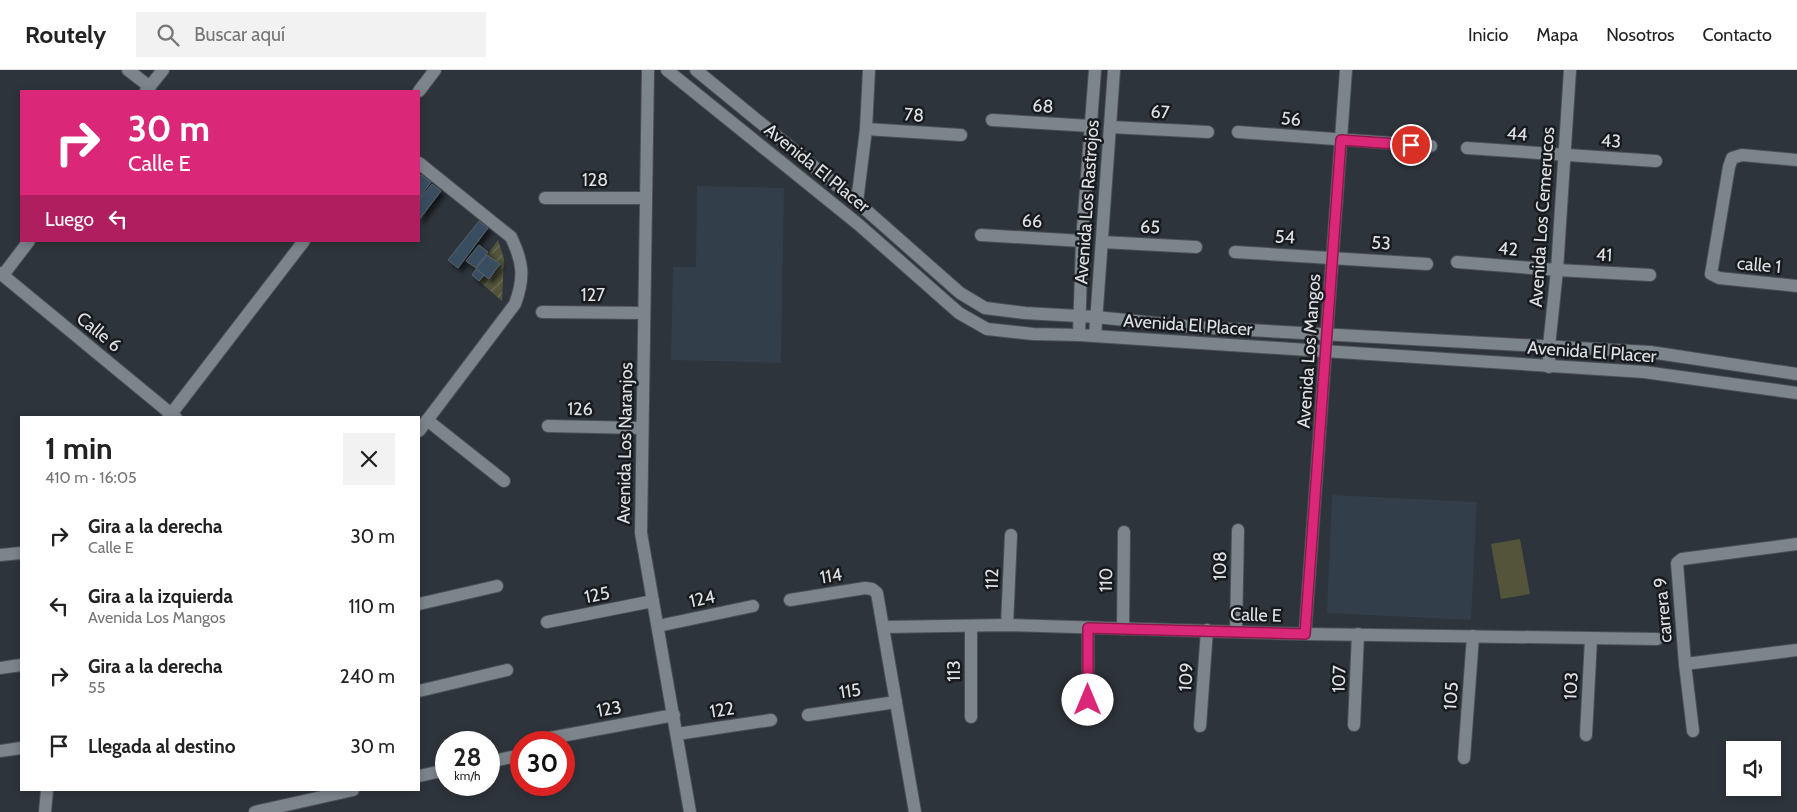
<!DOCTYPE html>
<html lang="es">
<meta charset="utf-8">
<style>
body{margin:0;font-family:Cabin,sans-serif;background:#f2f2f2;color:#222;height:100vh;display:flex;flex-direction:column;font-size:19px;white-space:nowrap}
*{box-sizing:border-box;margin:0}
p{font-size:16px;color:#767676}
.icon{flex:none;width:28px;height:28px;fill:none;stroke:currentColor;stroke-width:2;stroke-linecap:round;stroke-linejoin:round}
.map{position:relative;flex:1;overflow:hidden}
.drawer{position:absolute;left:20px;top:346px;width:400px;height:375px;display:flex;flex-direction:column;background:#fff;border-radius:0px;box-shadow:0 2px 8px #0003}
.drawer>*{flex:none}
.banner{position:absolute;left:20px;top:20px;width:400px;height:152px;border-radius:0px;box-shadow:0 2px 8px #0003;background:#db2777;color:#fff;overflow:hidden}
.fabs{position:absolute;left:1726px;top:671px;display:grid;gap:10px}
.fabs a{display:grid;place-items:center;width:55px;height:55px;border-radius:0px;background:#fff;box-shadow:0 2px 8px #0003;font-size:25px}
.speed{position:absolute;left:435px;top:661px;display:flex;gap:10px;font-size:25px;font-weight:700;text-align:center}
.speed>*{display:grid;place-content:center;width:65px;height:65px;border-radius:50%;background:#fff;box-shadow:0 2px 8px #0003;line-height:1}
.speed small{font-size:12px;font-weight:400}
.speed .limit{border:8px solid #d22;background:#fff;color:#111}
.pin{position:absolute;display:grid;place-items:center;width:42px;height:42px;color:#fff;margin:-21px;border:2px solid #fff;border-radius:50%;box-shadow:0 1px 5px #0007}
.me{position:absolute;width:55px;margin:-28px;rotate:0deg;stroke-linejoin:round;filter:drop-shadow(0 0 4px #0008)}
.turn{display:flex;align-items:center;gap:18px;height:105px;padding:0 25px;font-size:22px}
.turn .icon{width:65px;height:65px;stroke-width:2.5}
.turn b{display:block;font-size:35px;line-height:42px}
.then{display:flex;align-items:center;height:48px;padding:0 25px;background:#0003;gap:10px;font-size:19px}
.round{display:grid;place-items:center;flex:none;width:52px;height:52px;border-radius:0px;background:#f2f2f2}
.head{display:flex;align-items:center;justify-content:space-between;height:85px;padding:0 25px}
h1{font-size:30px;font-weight:700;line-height:38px}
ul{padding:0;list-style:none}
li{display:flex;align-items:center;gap:15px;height:70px;padding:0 25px}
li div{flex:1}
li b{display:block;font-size:19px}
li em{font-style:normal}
header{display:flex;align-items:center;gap:30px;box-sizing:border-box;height:70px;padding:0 25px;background:#fff;border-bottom:1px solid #e0e0e0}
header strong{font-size:24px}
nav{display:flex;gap:28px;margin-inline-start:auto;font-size:18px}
.search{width:350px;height:45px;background:#f2f2f2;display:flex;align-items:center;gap:12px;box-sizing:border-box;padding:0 18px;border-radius:0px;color:#767676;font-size:19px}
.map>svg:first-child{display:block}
.built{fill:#323e49}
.garden{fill:url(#garden-furrows)}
.pitch{fill:#53543a}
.building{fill:#394d60;stroke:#586067;filter:url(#shadow)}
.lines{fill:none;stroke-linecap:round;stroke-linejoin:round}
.minor-casing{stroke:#4a4f55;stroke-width:14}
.tertiary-casing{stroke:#4a4f55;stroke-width:14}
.minor{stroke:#7c848c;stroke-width:12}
.tertiary{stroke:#7c848c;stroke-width:12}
.route-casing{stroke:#8e194d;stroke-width:12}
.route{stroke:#db2777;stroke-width:9}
.labels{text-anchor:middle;stroke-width:5;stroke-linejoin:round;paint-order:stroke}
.street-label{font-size:18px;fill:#dde1e6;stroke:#181b1e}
</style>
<header>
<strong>Routely</strong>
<div class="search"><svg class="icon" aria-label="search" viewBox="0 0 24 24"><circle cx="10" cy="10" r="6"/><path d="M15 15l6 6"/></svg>Buscar aquí</div>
<nav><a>Inicio</a><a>Mapa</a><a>Nosotros</a><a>Contacto</a></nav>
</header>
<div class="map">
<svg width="1797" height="742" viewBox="0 0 1797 742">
<defs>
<pattern id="garden-furrows" width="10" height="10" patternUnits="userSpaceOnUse" patternTransform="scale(1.25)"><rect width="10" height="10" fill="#53543a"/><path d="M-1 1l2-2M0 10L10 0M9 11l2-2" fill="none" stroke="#6b6c56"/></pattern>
<filter id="shadow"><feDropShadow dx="4" dy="4" stdDeviation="2.5" flood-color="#0009"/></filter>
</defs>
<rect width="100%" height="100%" fill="#2e343b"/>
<g class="built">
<path d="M697,116L784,118L781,293L671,290L673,197H696Z"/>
<path d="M1332,425L1477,432L1471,550L1327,543Z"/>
</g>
<path class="garden" d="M498,170L504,189L502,231L479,211L484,205L489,208L500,195L487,185Z"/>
<path class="pitch" d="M1520,469L1530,524L1501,529L1491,474Z"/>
<g class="building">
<path d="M421,105L431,112L419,128V107Z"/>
<path d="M432,114L441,121L419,150V130Z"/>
<path d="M479,151L488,158L458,198L448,190Z"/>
<path d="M479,175L488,182L476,198L466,191Z"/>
<path d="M487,185L500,194L489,209L476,199Z"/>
<path d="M476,199L484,205L479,211L472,205Z"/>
</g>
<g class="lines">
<defs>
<g id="minor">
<path d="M128,0L150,17"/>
<path d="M648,0L641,463L690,742"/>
<path d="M146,21L163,0"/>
<path d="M419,21L435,0"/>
<path d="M992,50L1091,56"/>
<path d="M1110,57L1208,62"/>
<path d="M866,59L961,65"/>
<path d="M1238,62L1431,76"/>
<path d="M1467,78L1656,91"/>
<path d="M1797,90L1742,85L1732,88L1729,97L1711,204L1719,208L1797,216"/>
<path d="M419,93L511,167C523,192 525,207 515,234L419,361"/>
<path d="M545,128H646"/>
<path d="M857,132L866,59L869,0"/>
<path d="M981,165L1082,171"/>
<path d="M1102,172L1196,177"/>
<path d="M1235,182L1427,194"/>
<path d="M1457,192L1557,200L1650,205"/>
<path d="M0,203L176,348"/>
<path d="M3,205L29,171"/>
<path d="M542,242L644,243"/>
<path d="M1079,265L1082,171L1095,0"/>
<path d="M1095,266L1114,0"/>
<path d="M1549,297V276L1557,200L1570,0"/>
<path d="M168,348L304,171"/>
<path d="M427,350L504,411"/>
<path d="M548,356L642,358"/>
<path d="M0,485L21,483"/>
<path d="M790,530L865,518L872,519L877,523L915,742"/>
<path d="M419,534L497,516"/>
<path d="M547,552L653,531"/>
<path d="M1007,555L1011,465"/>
<path d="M658,556L753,536"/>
<path d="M884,557L1007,555L1305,564L1657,569"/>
<path d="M1123,559L1124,462"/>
<path d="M1236,562L1238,460"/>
<path d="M1305,564L1346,0"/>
<path d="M1685,594L1797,580"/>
<path d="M0,598L21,595"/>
<path d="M419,621L507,600"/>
<path d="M808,645L896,632"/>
<path d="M971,647V556"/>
<path d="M1088,648V558"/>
<path d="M1354,655L1358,564"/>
<path d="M1200,656L1207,560"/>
<path d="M1693,661L1685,594L1677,493L1682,489L1797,474"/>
<path d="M677,664L771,650"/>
<path d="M1586,665L1591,569"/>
<path d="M550,668L674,645"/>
<path d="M0,681L21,678"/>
<path d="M1464,688L1473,566"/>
<path d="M489,692L521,685"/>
<path d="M419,706L446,700"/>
<path d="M45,742L47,720"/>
<path d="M255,742L353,720"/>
</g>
<g id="tertiary">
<path d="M667,0L858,154L959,243L987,259L1033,264L1079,265L1644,302L1797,323"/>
<path d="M696,0L857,132L960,223L985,238L1025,243L1096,247L1194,257L1650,282L1797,304"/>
</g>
</defs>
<use href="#minor" class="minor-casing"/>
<use href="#tertiary" class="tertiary-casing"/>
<use href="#minor" class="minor"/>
<use href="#tertiary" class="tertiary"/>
</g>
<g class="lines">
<defs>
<path id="route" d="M1088,630V558L1305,564L1341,70L1411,75"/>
</defs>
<use href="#route" class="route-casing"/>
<use href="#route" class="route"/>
</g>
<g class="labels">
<g class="street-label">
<text transform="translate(1043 36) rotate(4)" y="6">68</text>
<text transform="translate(1160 42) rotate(3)" y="6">67</text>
<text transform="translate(914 45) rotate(4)" y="6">78</text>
<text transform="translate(1291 49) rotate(5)" y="6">56</text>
<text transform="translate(1517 64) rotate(4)" y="6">44</text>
<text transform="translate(1611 71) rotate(3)" y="6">43</text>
<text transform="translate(817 98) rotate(39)" y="6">Avenida El Placer</text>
<text x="595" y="116">128</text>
<text transform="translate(1087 132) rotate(-86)" y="6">Avenida Los Rastrojos</text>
<text transform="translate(1542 147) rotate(-86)" y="6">Avenida Los Cemerucos</text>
<text transform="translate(1032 151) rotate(3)" y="6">66</text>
<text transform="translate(1150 157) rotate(3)" y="6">65</text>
<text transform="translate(1285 167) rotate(3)" y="6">54</text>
<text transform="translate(1381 173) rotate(3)" y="6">53</text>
<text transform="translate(1508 179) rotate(5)" y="6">42</text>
<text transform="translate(1604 185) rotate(3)" y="6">41</text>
<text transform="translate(1759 195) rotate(5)" y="6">calle 1</text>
<text x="593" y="231">127</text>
<text transform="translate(1188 255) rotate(4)" y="6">Avenida El Placer</text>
<text transform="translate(99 262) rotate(39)" y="6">Calle 6</text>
<text transform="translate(1309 281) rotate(-86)" y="6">Avenida Los Mangos</text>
<text transform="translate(1592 282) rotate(4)" y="6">Avenida El Placer</text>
<text transform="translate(580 339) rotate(1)" y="6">126</text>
<text transform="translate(625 373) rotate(-89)" y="6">Avenida Los Naranjos</text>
<text transform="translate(1220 496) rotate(-89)" y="6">108</text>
<text transform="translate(831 506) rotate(-9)" y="6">114</text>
<text transform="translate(992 509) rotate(-88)" y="6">112</text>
<text transform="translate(1106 510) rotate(-89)" y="6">110</text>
<text transform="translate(597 525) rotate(-11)" y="6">125</text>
<text transform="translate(702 529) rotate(-12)" y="6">124</text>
<text transform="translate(1663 540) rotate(-95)" y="6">carrera 9</text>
<text transform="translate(1256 545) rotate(2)" y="6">Calle E</text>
<text transform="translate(954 601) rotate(-90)" y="6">113</text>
<text transform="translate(1186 607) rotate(-86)" y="6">109</text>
<text transform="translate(1339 609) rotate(-88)" y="6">107</text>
<text transform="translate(1571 616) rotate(-87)" y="6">103</text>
<text transform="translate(850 621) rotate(-9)" y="6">115</text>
<text transform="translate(1451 626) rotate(-86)" y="6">105</text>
<text transform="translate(609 639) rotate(-10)" y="6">123</text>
<text transform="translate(722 640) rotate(-9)" y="6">122</text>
</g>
</g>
</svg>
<div class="fabs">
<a><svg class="icon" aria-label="sound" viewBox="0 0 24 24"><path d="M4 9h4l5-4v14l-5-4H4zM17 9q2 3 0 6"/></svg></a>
</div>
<div class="speed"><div>28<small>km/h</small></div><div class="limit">30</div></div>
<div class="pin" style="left:1411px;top:75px;background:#d93025"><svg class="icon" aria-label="arrive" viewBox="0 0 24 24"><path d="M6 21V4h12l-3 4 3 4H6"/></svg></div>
<svg class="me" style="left:1088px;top:630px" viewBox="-20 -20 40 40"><circle r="19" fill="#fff"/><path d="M0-13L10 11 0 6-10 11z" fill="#db2777"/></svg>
<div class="banner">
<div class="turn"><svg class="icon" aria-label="right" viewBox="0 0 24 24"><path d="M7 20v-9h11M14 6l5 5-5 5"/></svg><div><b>30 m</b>Calle E</div></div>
<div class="then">Luego<svg class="icon" aria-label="left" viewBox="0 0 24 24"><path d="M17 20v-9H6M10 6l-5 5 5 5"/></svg></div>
</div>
<section class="drawer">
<div class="head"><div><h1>1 min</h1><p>410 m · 16:05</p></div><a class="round"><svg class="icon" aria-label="close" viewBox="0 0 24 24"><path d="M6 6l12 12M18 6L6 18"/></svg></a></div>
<ul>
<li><svg class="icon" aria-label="right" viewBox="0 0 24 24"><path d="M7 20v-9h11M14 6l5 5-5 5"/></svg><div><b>Gira a la derecha</b><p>Calle E</p></div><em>30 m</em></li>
<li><svg class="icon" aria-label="left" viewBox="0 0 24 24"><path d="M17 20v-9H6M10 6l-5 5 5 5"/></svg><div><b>Gira a la izquierda</b><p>Avenida Los Mangos</p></div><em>110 m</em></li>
<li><svg class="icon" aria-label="right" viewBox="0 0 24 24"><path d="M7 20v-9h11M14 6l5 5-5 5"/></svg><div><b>Gira a la derecha</b><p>55</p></div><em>240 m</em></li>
<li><svg class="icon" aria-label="arrive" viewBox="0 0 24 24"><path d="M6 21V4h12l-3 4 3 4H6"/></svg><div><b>Llegada al destino</b></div><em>30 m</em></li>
</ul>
</section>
</div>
